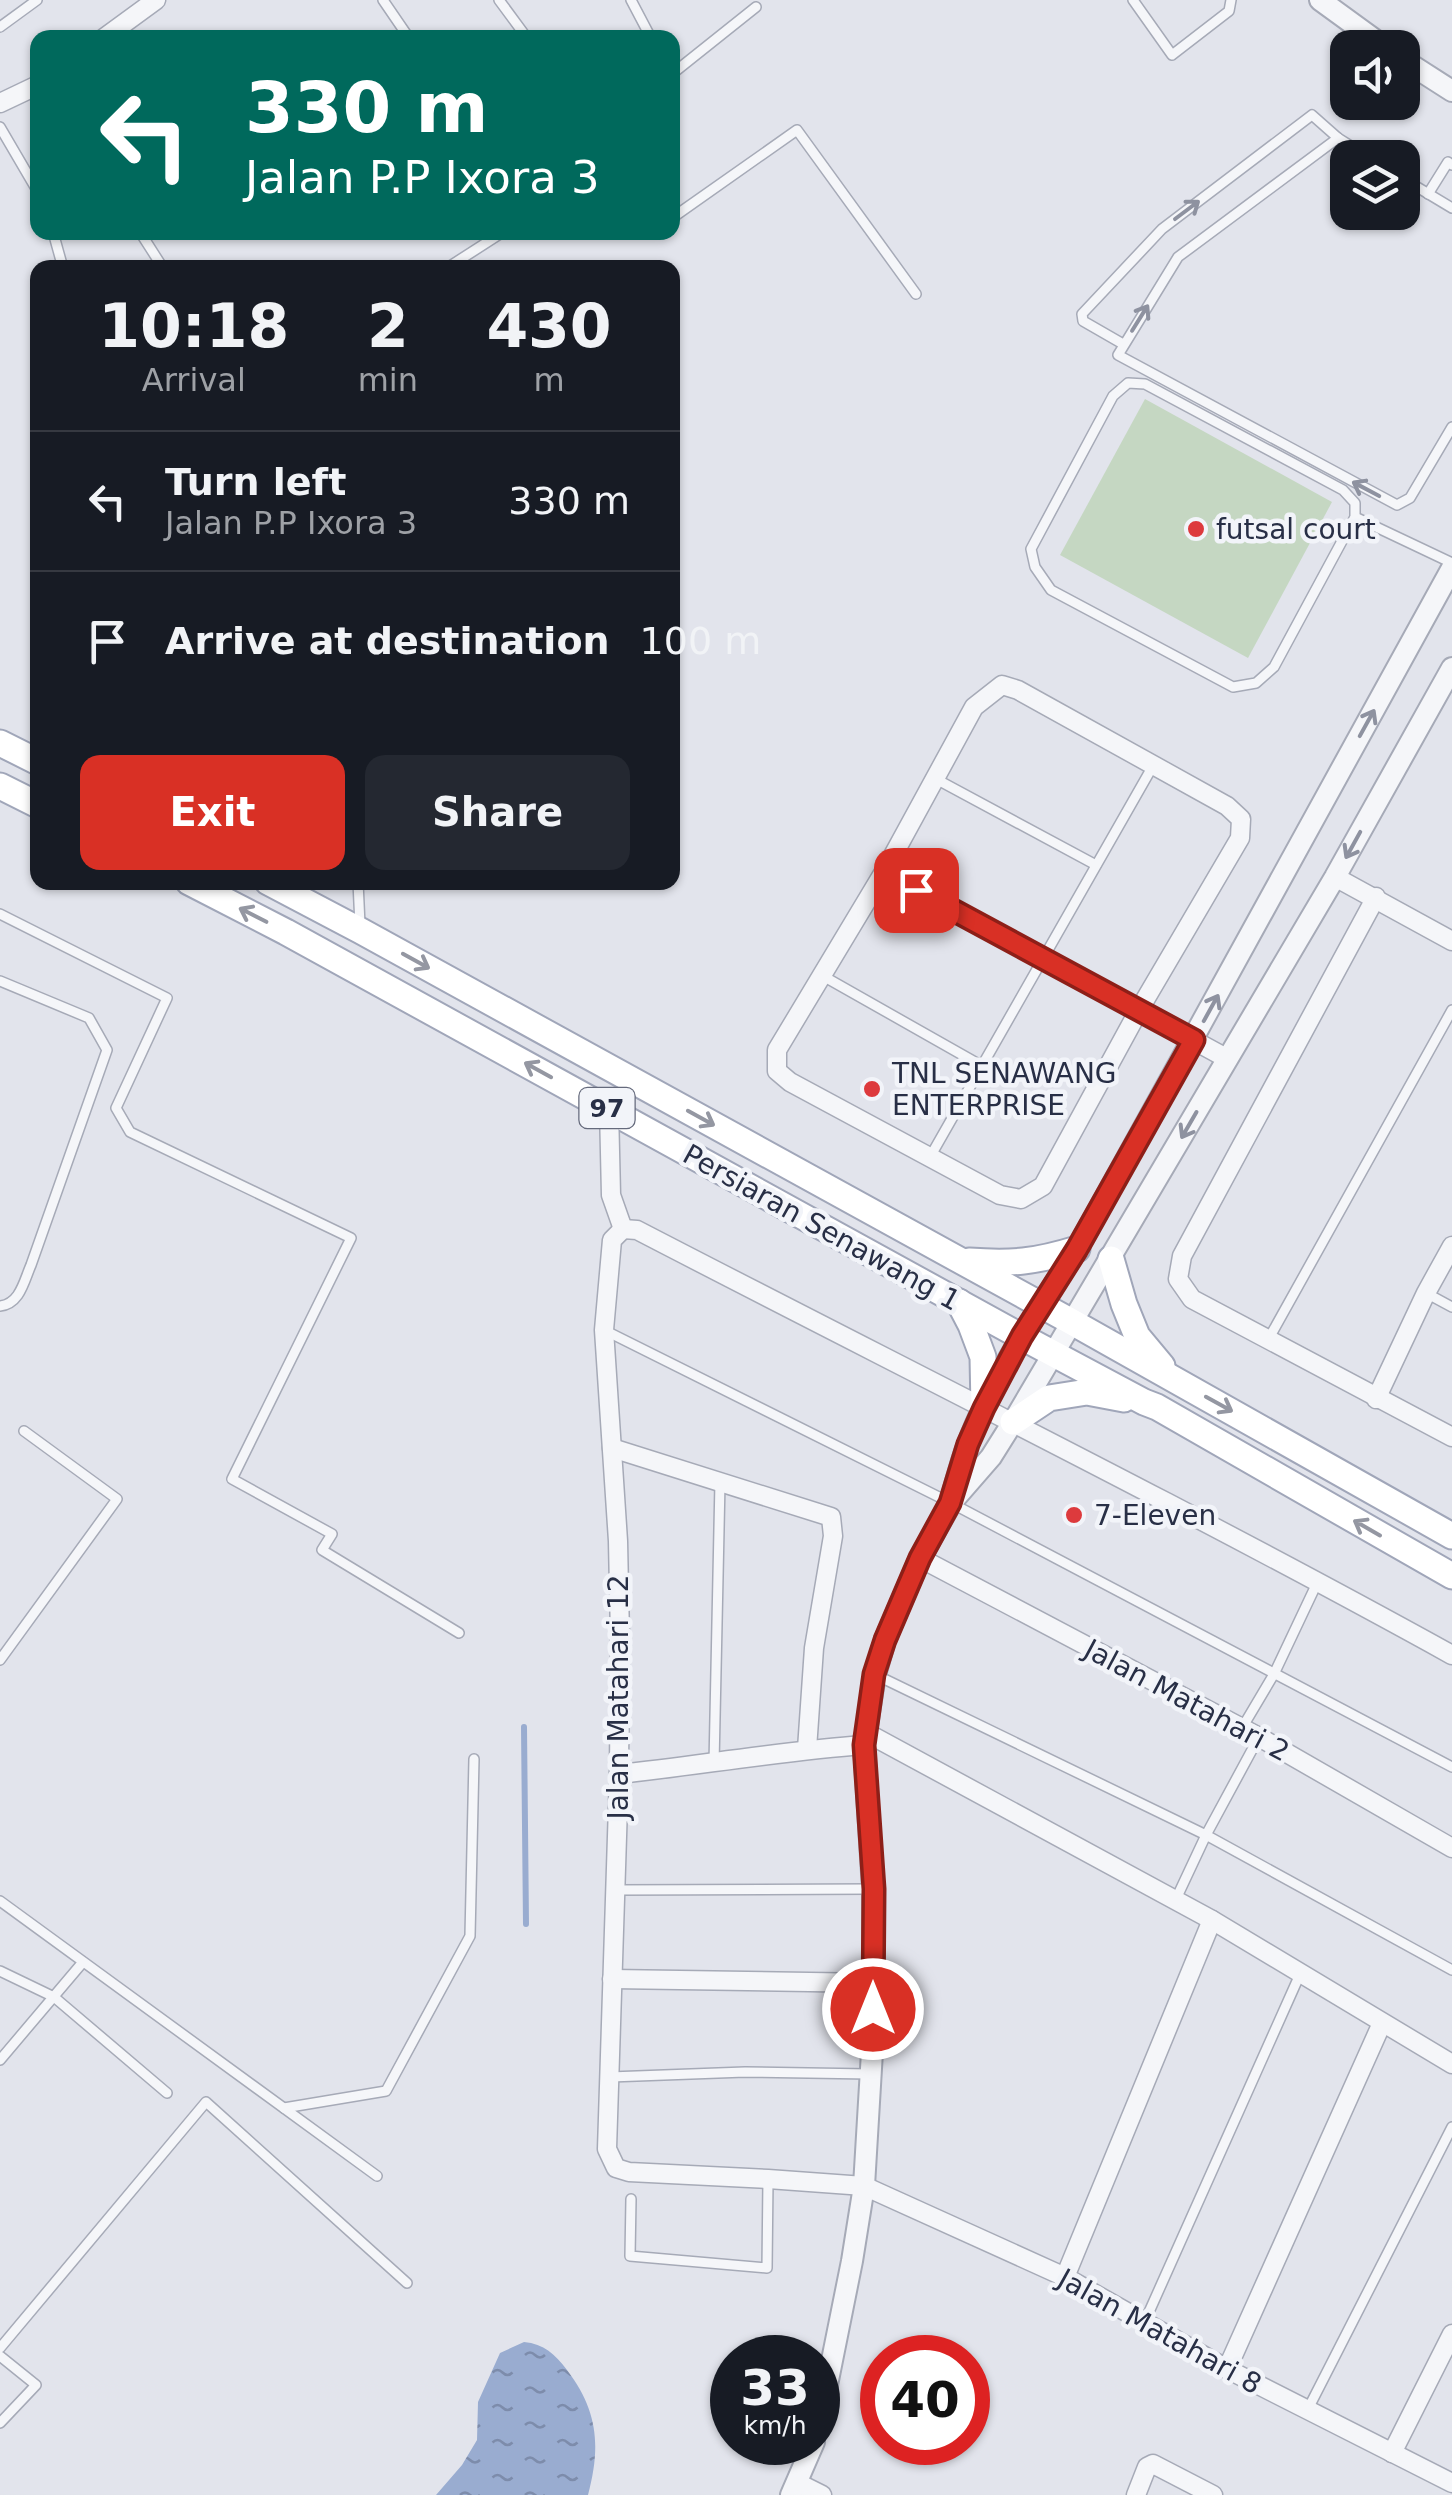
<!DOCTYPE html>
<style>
body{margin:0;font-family:"DejaVu Sans",sans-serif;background:#242831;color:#f1f3f6;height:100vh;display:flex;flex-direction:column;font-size:38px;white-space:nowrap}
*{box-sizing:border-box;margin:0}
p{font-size:32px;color:#9ea1a6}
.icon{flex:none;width:55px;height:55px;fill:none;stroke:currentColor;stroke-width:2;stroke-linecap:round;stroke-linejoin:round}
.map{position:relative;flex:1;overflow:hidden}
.details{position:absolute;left:30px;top:260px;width:650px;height:630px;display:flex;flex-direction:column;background:#171b24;border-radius:20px;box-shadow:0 2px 8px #0004}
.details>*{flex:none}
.hud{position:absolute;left:30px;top:30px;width:650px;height:210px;border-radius:20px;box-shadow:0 2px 8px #0004;background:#00695c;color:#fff;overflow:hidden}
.tools{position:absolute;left:1330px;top:30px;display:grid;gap:20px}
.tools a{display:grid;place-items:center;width:90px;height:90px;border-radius:20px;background:#171b24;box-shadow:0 2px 8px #0004;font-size:50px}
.speed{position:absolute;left:710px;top:2335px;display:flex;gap:20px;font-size:50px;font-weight:700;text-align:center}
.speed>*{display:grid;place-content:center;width:130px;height:130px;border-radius:50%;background:#171b24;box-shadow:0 2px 8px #0004;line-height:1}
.speed small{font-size:25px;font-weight:400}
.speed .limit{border:15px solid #d22;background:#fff;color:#111}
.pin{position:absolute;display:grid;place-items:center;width:85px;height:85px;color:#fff;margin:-42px;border-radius:20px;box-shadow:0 5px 15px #0006}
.me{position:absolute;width:110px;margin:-55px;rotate:0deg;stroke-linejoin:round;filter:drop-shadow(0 0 8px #0008)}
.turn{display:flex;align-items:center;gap:35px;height:210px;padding:0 50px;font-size:45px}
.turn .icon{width:130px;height:130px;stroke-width:2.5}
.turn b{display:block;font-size:70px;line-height:85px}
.eta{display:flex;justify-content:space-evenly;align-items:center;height:170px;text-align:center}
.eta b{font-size:60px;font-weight:700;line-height:70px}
.cta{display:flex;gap:20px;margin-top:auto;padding:20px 50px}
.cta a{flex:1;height:115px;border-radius:20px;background:#d93025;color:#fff;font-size:40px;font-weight:700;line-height:115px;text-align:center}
.cta a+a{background:#242831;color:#f1f3f6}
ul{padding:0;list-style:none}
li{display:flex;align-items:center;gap:30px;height:140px;padding:0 50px;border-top:2px solid #363941}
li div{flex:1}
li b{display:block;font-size:38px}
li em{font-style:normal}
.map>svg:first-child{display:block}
.pitch{fill:#c5d7c2}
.water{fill:url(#water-ripples)}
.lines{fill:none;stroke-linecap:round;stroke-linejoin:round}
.stream{stroke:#99acd0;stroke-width:6}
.service-casing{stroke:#a6aab7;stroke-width:12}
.minor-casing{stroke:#a6aab7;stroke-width:21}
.tertiary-casing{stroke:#a6aab7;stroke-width:24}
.primary-casing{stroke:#a0a6b9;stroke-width:29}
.service{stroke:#f5f6f9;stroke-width:9}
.minor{stroke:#f5f6f9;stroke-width:18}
.tertiary{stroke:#f5f6f9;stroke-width:20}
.primary{stroke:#fff;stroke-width:25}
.oneway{stroke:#8e92a0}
.oneway2{stroke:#9497a2}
.route-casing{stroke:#8d1f18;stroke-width:25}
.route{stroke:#d93025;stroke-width:18}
.poi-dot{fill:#dd3a3d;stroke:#f2f4f9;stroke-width:4}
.labels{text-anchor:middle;stroke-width:9;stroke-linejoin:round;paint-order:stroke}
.shield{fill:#f2f4f9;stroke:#656a7c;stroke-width:2.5}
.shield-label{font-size:25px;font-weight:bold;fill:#282f46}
.poi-label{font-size:28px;fill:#282f46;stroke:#f2f4f9;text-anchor:start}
.street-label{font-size:28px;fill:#282f46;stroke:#f2f4f9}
</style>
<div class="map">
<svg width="1452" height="2495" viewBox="0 0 1452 2495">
<defs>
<pattern id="water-ripples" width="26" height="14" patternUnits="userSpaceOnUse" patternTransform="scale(2.5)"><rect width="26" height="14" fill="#99acd0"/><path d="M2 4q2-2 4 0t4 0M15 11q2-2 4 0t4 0" fill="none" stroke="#7d8cab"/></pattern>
</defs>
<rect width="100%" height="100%" fill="#e2e4ec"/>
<path class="pitch" d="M1145,399L1332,502L1248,658L1060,555Z"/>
<path class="water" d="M524,2342C544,2344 555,2354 567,2370C598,2411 601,2446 588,2495H436L462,2465L477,2440L478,2402L500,2353Z"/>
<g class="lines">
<path class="stream" d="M524,1727L526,1924"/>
<defs>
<g id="service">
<path d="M383,0L409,38"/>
<path d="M499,0L527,38"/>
<path d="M631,0L651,38"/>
<path d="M1133,0L1172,55L1229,11L1231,0"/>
<path d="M0,27L37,0"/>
<path d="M672,74L756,7"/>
<path d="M0,127L38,192"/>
<path d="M1338,138L1178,257L1118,355L1397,505L1410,498L1452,427"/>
<path d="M1402,178L1452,208"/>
<path d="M1428,194L1448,162L1452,165"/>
<path d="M672,218L797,130L916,294"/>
<path d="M53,232L63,268"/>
<path d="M140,232L163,268"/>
<path d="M447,268L503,232"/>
<path d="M1123,344L1083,321L1082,314L1162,229L1312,115L1338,138L1370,158"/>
<path d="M1355,517V503L1343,490L1145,384L1128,383L1113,396L1031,549L1035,567L1051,590L1233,687L1256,683L1274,667L1355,517L1452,563"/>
<path d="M936,779L1096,865"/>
<path d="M358,882L360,925"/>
<path d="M0,914L167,998L116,1108L130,1132L351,1238L232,1479L332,1534L322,1550L459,1633"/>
<path d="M823,976L982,1066"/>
<path d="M0,981L89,1018L107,1050L31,1265C24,1281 20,1304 0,1306"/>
<path d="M930,1157L1154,764"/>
<path d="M1426,1293L1452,1307"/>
<path d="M604,1330L951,1503L1452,1767"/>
<path d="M1268,1340L1452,1010"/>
<path d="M0,1660L117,1499L24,1431"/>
<path d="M876,1675L1206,1835L1452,1970"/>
<path d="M1242,1728L1274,1674L1318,1581"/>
<path d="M714,1764L720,1482"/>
<path d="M616,1890L871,1889"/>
<path d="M1176,1899L1206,1835L1259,1737"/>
<path d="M0,1901L377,2176"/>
<path d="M0,1971L54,1997L167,2093"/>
<path d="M0,2060L83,1962"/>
<path d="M610,2077L745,2072L870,2074"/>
<path d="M284,2108L386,2091L470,1936L474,1759"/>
<path d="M631,2199L630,2256L767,2268L768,2180"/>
<path d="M1145,2321L1301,1972"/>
<path d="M0,2348L206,2102L407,2283"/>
<path d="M0,2356L36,2385L0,2423"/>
<path d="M1308,2409L1452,2127"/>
</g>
<g id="minor">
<path d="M104,38L156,0"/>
<path d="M0,103L38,85"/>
<path d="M1002,685L1018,690L1227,806L1241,819L1240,838L1139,1010L1043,1186L1021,1199L1000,1195L790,1082L777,1071V1050L884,872L974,707Z"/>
<path d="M884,872L1228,1059"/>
<path d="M1335,877L1452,941"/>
<path d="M1376,897L1182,1256L1178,1279L1192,1299L1452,1437"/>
<path d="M609,1109L611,1195L623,1229"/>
<path d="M623,1229L612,1240L604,1330L618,1541L620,1637L619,1774L607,2149L616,2168L629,2172L768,2179L864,2186L1065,2277L1227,2369L1452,2483"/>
<path d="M623,1229L637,1230C909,1371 1184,1507 1452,1655"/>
<path d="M1376,1399L1426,1293L1452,1246"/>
<path d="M612,1448L831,1517L833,1536L814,1648L807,1749"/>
<path d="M920,1558L1259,1737L1452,1848"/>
<path d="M867,1733L1212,1920L1452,2064"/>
<path d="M619,1774C701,1765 782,1751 864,1745"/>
<path d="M612,1979L873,1983"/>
<path d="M1065,2277L1212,1920"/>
<path d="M1227,2369L1382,2023"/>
<path d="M1392,2453L1452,2334"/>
<path d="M798,2483L822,2495"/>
<path d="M1136,2495L1147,2467L1153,2464L1213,2495"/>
</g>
<g id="tertiary">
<path d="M1320,0L1386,48"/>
<path d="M1402,59L1452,91"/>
<path d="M952,1496C957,1479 961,1461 968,1444C992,1378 1039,1309 1077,1249L1452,568"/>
<path d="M818,2430L852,2261L864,2186L873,2035V1889L864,1745L875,1675L885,1640L920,1558L951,1503L991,1457L1013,1422L1335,877L1452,668"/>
<path d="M791,2495L814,2442"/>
</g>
<g id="primary">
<path d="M0,743L38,762"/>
<path d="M0,786L38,805"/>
<path d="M189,882L286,932L1022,1337L1144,1402L1157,1407L1452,1576"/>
<path d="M268,882L361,931L1072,1322L1452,1536"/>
<path d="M1111,1259L1124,1304L1137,1336L1162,1366"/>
<path d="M969,1261C1012,1264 1035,1262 1077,1249"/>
<path d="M959,1302L971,1325L983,1357L984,1408"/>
<path d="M1013,1422L1049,1398L1087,1392L1124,1399"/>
</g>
</defs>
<use href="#service" class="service-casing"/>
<use href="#minor" class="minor-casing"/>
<use href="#tertiary" class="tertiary-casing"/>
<use href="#primary" class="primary-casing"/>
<use href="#service" class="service"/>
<use href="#minor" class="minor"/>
<use href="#tertiary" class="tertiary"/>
<use href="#primary" class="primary"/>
</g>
<defs><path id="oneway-shaft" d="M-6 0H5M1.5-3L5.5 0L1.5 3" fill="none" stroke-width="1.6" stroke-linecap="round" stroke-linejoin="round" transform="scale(2.5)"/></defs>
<g class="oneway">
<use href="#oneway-shaft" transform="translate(1187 210) rotate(-37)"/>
<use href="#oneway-shaft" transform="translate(1140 318) rotate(-58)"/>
<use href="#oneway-shaft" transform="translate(1366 489) rotate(-152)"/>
<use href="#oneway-shaft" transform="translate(1367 723) rotate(-61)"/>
<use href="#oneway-shaft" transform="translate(1353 845) rotate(119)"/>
<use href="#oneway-shaft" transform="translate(1211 1008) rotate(-61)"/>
<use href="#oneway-shaft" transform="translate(1189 1125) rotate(120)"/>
</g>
<g class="oneway2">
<use href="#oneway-shaft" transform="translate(253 915) rotate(-153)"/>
<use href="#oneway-shaft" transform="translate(416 961) rotate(29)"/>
<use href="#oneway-shaft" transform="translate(538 1070) rotate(-151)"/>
<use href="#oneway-shaft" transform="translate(701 1118) rotate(29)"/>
<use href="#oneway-shaft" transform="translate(1219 1404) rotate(29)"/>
<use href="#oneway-shaft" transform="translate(1367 1528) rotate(-150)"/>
</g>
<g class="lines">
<defs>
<path id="route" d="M873,2009L874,1889L864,1745L874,1674L885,1640L920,1558L950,1503L968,1444L984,1408L1022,1336L1077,1249L1194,1040L916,890"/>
</defs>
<use href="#route" class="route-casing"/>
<use href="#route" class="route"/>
</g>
<g class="poi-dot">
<circle cx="1196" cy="529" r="10"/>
<circle cx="872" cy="1089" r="10"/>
<circle cx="1074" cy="1515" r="10"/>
</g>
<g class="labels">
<rect class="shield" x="579.5" y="1088" width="55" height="40" rx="8"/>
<g class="shield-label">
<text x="607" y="1117">97</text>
</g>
<g class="poi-label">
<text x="1216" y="539">futsal court</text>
<text x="892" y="1083">TNL SENAWANG<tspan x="892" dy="32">ENTERPRISE</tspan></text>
<text x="1094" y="1525">7-Eleven</text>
</g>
<g class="street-label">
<text transform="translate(822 1227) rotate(29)" y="10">Persiaran Senawang 1</text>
<text transform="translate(618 1697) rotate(-90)" y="10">Jalan Matahari 12</text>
<text transform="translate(1187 1700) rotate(28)" y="10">Jalan Matahari 2</text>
<text transform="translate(1160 2331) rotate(29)" y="10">Jalan Matahari 8</text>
</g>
</g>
</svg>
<div class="tools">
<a><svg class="icon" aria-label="sound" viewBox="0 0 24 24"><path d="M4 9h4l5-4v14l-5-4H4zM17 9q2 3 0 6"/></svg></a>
<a><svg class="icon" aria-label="layers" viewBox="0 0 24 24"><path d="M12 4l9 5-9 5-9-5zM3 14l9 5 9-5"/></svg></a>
</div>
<div class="speed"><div>33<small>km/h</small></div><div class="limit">40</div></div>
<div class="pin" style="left:916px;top:890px;background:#d93025"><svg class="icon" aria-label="arrive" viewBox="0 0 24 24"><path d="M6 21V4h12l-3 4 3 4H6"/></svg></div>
<svg class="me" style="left:873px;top:2009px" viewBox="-20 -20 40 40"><circle r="17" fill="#d93025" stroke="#fff" stroke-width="3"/><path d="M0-11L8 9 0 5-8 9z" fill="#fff"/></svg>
<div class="hud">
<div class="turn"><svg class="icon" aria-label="left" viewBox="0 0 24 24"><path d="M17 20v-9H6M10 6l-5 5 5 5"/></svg><div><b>330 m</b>Jalan P.P Ixora 3</div></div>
</div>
<section class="details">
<div class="eta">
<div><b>10:18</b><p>Arrival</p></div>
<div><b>2</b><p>min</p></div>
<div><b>430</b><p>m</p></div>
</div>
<ul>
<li><svg class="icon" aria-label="left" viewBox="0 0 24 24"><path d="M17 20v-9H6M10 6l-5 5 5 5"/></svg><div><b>Turn left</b><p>Jalan P.P Ixora 3</p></div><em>330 m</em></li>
<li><svg class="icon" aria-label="arrive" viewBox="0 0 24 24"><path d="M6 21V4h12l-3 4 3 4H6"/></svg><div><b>Arrive at destination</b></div><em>100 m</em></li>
</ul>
<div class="cta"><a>Exit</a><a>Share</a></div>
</section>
</div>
